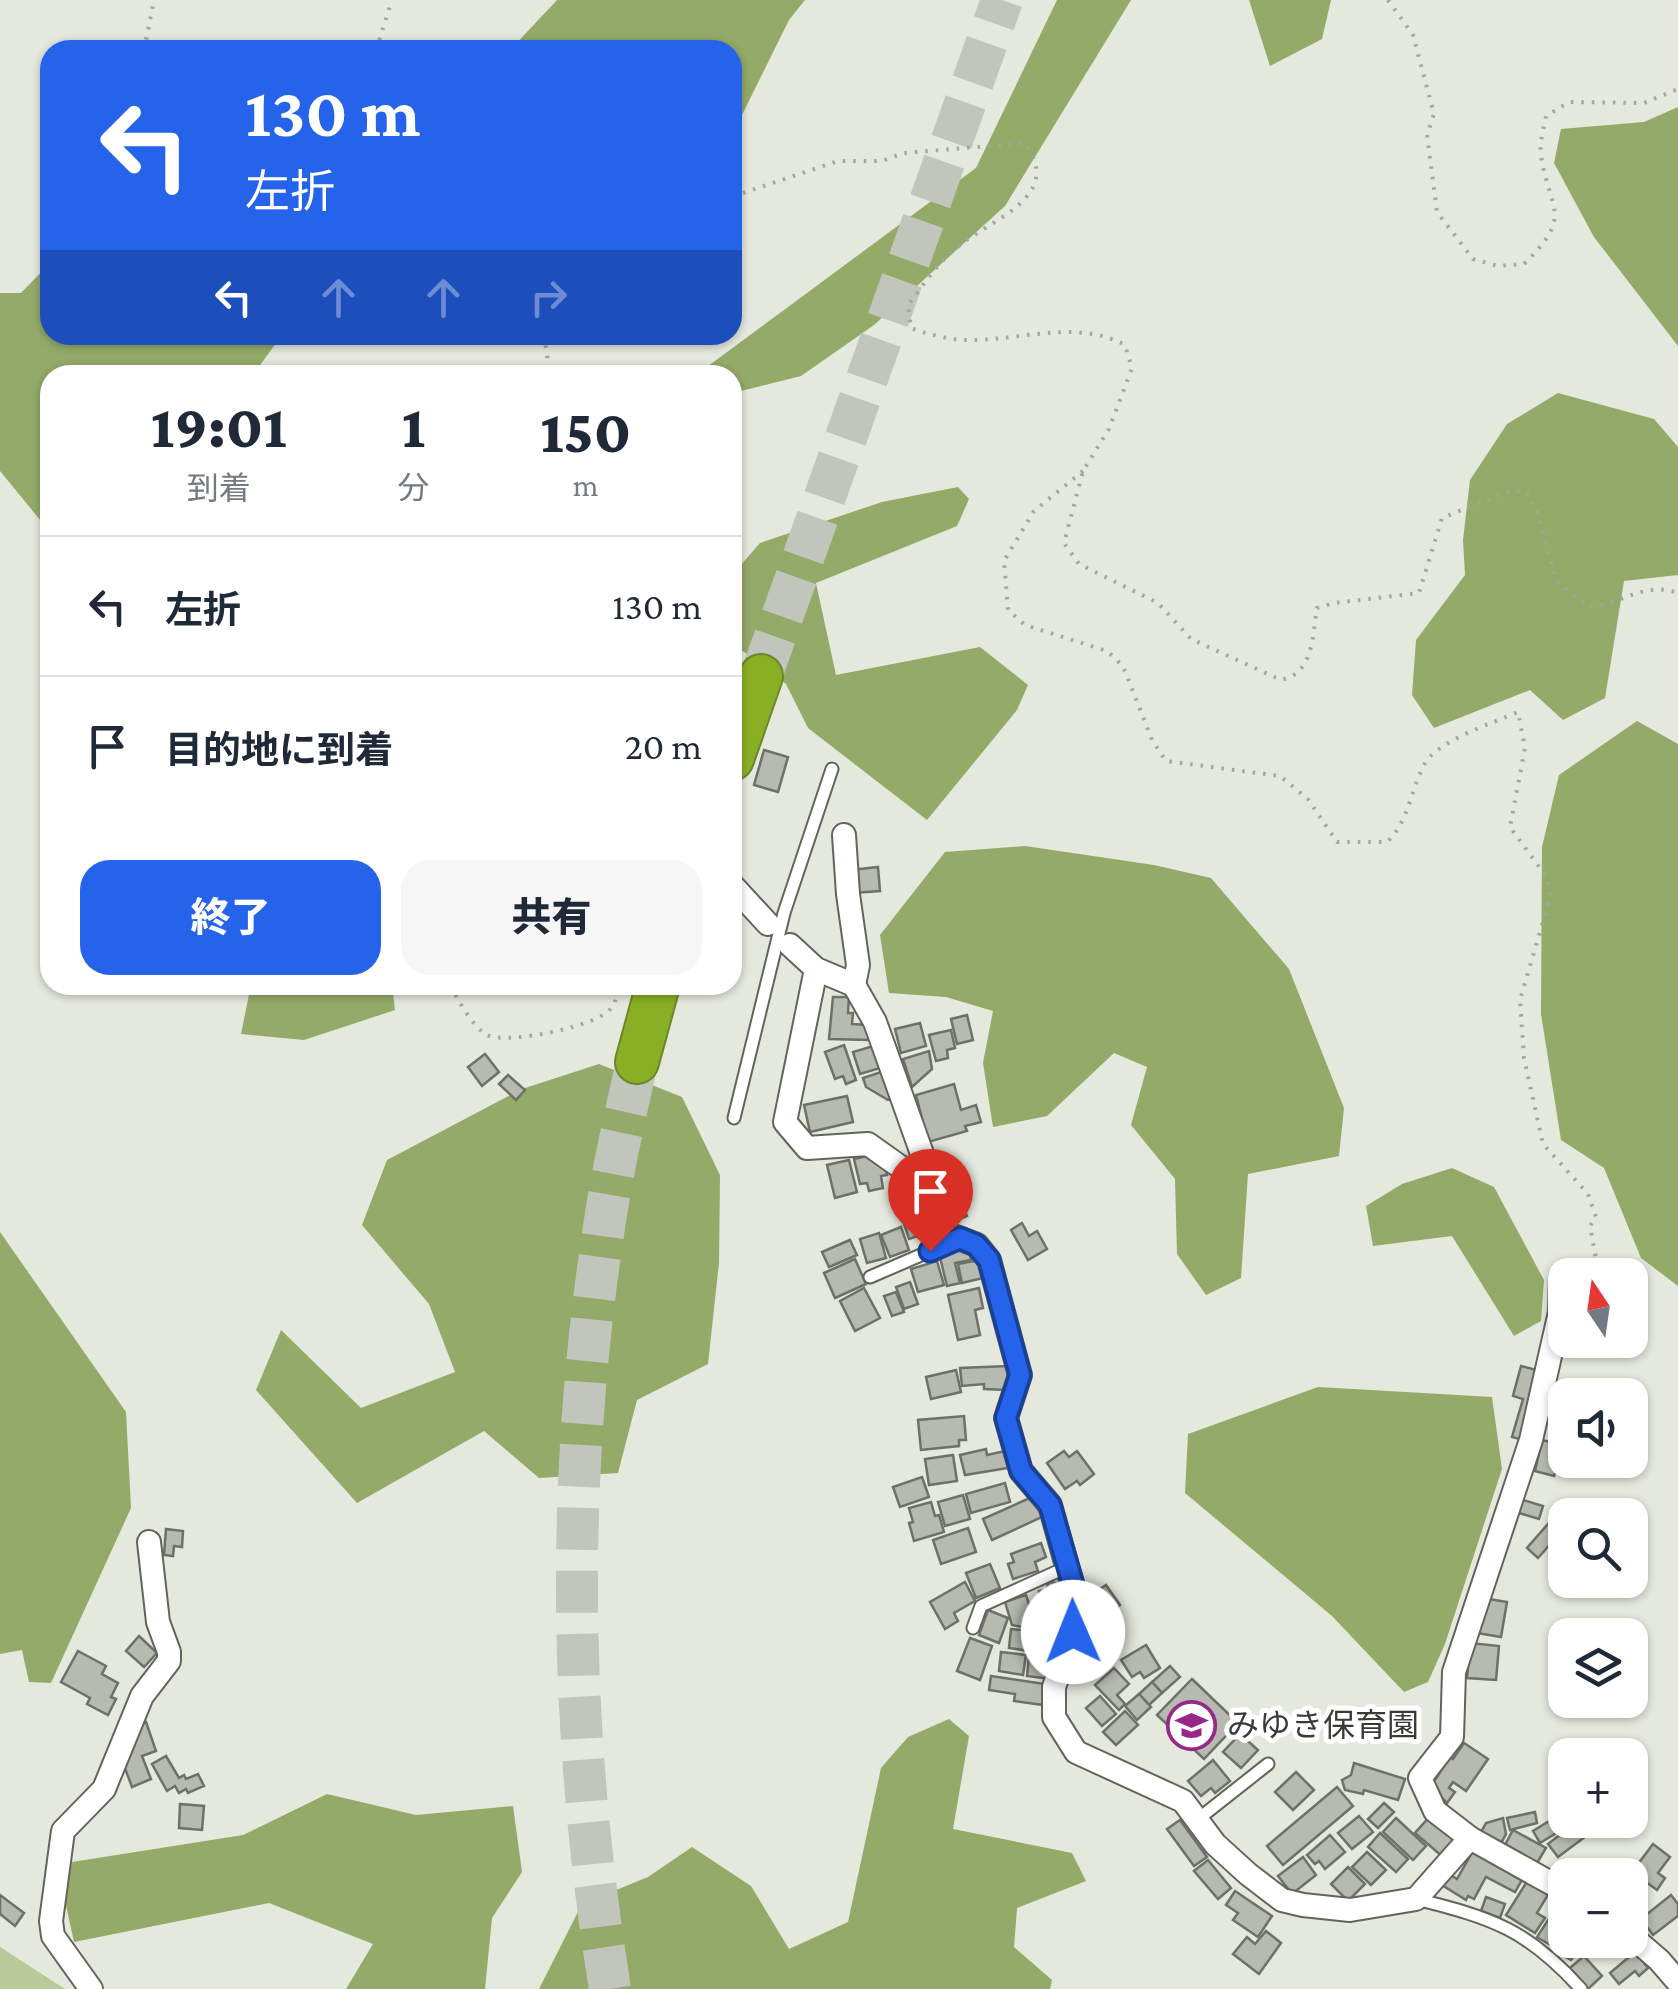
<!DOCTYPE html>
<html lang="ja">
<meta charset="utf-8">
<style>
body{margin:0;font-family:"Crimson Pro","Noto Sans JP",serif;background:#f6f6f7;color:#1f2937;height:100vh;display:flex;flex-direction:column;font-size:38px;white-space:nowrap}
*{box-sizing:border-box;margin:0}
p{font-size:32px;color:#747a83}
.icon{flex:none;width:55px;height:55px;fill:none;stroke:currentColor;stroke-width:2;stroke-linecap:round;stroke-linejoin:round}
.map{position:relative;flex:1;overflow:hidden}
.sheet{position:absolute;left:40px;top:365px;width:702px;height:630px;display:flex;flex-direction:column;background:#fff;border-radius:30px;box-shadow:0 2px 8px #0004}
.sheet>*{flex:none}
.top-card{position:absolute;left:40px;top:40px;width:702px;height:305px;border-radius:30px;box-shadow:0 2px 8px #0004;background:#2563eb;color:#fff;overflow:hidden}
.needle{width:65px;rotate:347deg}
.fabs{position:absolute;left:1548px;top:1258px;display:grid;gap:20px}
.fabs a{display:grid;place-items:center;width:100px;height:100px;border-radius:20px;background:#fff;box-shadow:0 2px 8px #0004;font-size:50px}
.pin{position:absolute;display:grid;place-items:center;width:85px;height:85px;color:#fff;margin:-102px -42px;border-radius:50% 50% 50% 0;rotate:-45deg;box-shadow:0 0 10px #0007}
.pin .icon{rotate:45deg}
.me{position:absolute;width:110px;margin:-55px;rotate:359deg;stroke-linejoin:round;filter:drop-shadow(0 0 8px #0008)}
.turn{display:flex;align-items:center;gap:35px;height:210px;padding:0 40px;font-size:45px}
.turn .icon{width:130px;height:130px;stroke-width:2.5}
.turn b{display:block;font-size:70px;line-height:85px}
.lanes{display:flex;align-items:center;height:95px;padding:0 40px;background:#0003;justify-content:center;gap:50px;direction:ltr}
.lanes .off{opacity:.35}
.eta{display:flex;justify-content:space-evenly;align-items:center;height:170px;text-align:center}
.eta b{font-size:60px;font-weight:800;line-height:70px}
.action{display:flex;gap:20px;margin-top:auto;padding:20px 40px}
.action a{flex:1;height:115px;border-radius:30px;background:#2563eb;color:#fff;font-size:40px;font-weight:800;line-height:115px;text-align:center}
.action a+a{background:#f6f6f7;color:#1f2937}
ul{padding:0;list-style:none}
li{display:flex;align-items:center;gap:30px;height:140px;padding:0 40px;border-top:2px solid #e0e1e3}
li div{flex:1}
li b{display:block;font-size:38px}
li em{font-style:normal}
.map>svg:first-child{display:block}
.green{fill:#b8c99a}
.forest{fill:#94aa69}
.building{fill:#b6bab0;stroke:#6d7167;stroke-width:2.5}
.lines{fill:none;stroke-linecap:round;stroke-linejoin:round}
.motorway-tunnel{stroke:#c2c5bc;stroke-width:42;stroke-dasharray:42 21;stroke-linecap:butt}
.service-casing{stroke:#61655c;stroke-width:15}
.minor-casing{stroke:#61655c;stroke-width:26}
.motorway-casing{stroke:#6d862b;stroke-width:46}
.path{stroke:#a3a69e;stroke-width:4;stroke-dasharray:2.5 8;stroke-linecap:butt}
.service{stroke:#fff;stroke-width:11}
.minor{stroke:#fff;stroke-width:22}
.motorway{stroke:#89af25;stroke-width:42}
.route-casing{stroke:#184099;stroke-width:25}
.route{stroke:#2563eb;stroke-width:18}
.labels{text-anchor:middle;stroke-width:10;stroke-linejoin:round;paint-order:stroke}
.poi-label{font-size:32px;fill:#393b37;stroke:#fff;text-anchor:start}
</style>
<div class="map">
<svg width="1678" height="1989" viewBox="0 0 1678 1989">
<rect width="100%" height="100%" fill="#e4e8dd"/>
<path class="green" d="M0,1947L65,1989H0Z"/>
<g class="forest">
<path d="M557,0H805L789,20L733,133L732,50H510Z"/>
<path d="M1057,0H1131L1005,206L874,325L801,376L733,393L732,375H696L976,168Z"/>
<path d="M1249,0H1331L1322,39L1270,66Z"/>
<path d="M1678,107V346L1594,237L1554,163L1561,129L1644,122Z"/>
<path d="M50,263V335H282L253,375H50V532L0,471V293H21Z"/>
<path d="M1558,393L1654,419L1678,447V575L1624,581L1605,698L1563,720L1530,690L1434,728L1412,695L1416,640L1465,575L1463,540L1470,480L1507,424Z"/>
<path d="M958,487L969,499L957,526L816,583L836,675L980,647L1028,685L1017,710L927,820L808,728L786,684L743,651L733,656V574L760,543L882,502Z"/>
<path d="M1637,721L1678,744V1286L1641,1258L1604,1168L1561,1140L1541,1014L1542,847L1559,775Z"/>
<path d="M1025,846L1154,865L1211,878L1289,969L1344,1108L1339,1156L1248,1174L1241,1278L1206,1295L1177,1254L1175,1179L1131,1125L1147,1067L1114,1053L1047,1116L993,1127L983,1063L993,1011L946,997L889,993L880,935L945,852Z"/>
<path d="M251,985H392L395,1010L304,1040L241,1034Z"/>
<path d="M599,1064L682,1097L720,1175L719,1263L708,1364L637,1400L618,1473L539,1478L484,1431L357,1503L256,1390L281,1330L361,1408L455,1372L429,1304L362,1225L387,1160L522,1089Z"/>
<path d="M1452,1168L1494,1187L1544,1280L1541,1321L1514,1336L1452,1236L1373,1246L1366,1206L1402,1184Z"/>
<path d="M0,1232L126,1412L131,1508L51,1683L29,1682L22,1650L0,1654Z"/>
<path d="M1318,1387L1492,1397L1502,1469L1445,1644L1428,1682L1404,1692L1332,1616L1185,1493L1188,1434Z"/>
<path d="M949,1719L969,1736L953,1829L1072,1853L1086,1881L1017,1908L1014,1947L1052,1980L1050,1989H539L582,1904L648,1877L692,1847L751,1886L789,1949L848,1922L881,1768L908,1737Z"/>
<path d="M327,1794L416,1815L513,1806L522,1872L492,1918L485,1989H346L373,1944L269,1903L74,1942L64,1896L72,1862L243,1835Z"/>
</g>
<g class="building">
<path d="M764,750L788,757L778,792L754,785Z"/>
<path d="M878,867L880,891L853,893L850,870Z"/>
<path d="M833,997H849L848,1013H853L852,1024L870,1025L869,1040L829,1039Z"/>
<path d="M967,1015L973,1040L957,1044L951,1019Z"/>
<path d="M920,1023L926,1046L901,1053L895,1029Z"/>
<path d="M951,1030L955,1048L947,1050L948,1058L936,1061L929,1035Z"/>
<path d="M880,1044L887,1066L860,1074L853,1052Z"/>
<path d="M844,1045L856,1080L846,1084L843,1076L835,1079L825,1052Z"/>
<path d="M929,1051L932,1069L912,1087L903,1059Z"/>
<path d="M485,1054L499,1072L482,1086L468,1067Z"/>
<path d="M887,1070L897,1097L888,1100L866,1087L863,1078Z"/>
<path d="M508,1075L525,1090L516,1100L499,1084Z"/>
<path d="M954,1084L961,1110L976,1105L981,1122L965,1126L967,1131L928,1142L916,1095Z"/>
<path d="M847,1096L853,1122L810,1132L804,1105Z"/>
<path d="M876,1154L884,1159L887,1175L881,1176L883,1188L869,1191L867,1183L860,1184L854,1159Z"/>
<path d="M952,1159L957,1180L942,1184L937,1162Z"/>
<path d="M849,1160L857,1192L835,1198L827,1165Z"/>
<path d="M959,1198L967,1216L954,1222L946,1204Z"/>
<path d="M923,1218L927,1233L909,1239L904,1224Z"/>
<path d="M1022,1223L1029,1236L1037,1231L1047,1249L1028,1260L1011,1230Z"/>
<path d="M901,1227L909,1250L890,1257L881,1235Z"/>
<path d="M879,1233L886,1258L867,1263L860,1239Z"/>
<path d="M850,1240L857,1255L829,1267L822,1252Z"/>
<path d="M968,1246L971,1260L955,1263L960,1283L947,1286L939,1253Z"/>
<path d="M855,1259L866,1284L835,1298L824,1273Z"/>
<path d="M979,1260L983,1278L962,1283L958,1264Z"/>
<path d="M937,1261L944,1285L918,1292L911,1269Z"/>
<path d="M910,1282L918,1304L904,1309L896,1287Z"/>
<path d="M864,1288L880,1318L855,1331L840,1301Z"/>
<path d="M979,1288L983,1308L975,1310L980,1335L958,1340L948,1295Z"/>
<path d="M896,1292L904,1312L892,1316L884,1296Z"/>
<path d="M1008,1366L1007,1390L984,1389V1384L962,1386L960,1368Z"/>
<path d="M1521,1366L1540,1371L1526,1441L1512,1437L1523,1399L1513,1396Z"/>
<path d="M956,1370L961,1392L931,1399L926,1377Z"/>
<path d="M964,1416L966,1440H959V1446L921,1450L918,1420Z"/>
<path d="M1542,1440L1562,1445L1560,1451L1565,1452V1460H1573L1571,1470L1557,1466L1554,1476L1535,1471Z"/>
<path d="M986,1449L987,1455L1005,1451L1008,1468L965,1475L960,1455Z"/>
<path d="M1064,1451L1069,1457L1077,1451L1094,1474L1080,1485L1077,1481L1065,1489L1047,1463Z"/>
<path d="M953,1455L957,1481L929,1485L925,1459Z"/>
<path d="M922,1477L929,1497L900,1507L893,1487Z"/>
<path d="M1005,1483L1010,1502L971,1513L966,1494Z"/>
<path d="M963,1495L970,1519L945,1526L938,1502Z"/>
<path d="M1032,1497L1042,1517L992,1540L983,1519Z"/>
<path d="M1523,1500L1543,1506L1539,1519L1519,1513Z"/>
<path d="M931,1502L935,1516L939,1515L944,1532L914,1541L909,1523L913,1522L909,1508Z"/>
<path d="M1561,1509L1567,1515L1565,1536L1561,1532L1538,1558L1527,1548Z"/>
<path d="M968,1528L976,1552L941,1564L933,1540Z"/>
<path d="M166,1529L183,1531L182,1547L174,1546L173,1556L164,1555Z"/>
<path d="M1041,1543L1046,1557L1035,1562L1038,1571L1013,1579L1008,1564L1014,1562L1011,1554Z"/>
<path d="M990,1564L1000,1588L976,1598L966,1573Z"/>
<path d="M965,1582L975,1601L954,1613L958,1621L945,1629L930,1602Z"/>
<path d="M1048,1582L1066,1584L1062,1619L1044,1617L1039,1591L1047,1590Z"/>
<path d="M1106,1585L1120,1605L1090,1626L1082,1614L1097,1603L1091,1595Z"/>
<path d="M1026,1595L1036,1625L1027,1628L1012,1625L1005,1602Z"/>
<path d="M1483,1598L1507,1602L1501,1637L1477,1633Z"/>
<path d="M988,1610L1008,1618L999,1643L979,1635Z"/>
<path d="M1011,1629L1032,1631L1029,1651L1009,1648Z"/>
<path d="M1034,1633L1060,1636L1057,1656L1032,1653Z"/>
<path d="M139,1636L157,1653L144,1667L126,1651Z"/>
<path d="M970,1638L992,1646L980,1680L957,1671Z"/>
<path d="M1470,1643L1499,1646L1496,1680L1467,1678Z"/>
<path d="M1146,1645L1160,1668L1144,1678L1140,1672L1132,1677L1121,1660Z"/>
<path d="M78,1651L106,1666L102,1674L118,1683L111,1697L116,1699L108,1715L87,1704L90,1698L61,1682Z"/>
<path d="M1001,1652L1026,1655L1023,1675L999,1671Z"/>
<path d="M1029,1656L1054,1659L1051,1679L1027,1676Z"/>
<path d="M1170,1666L1180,1677L1162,1693L1152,1682Z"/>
<path d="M1114,1668L1129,1684L1117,1695L1125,1704L1119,1710L1095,1685Z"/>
<path d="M991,1676L1045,1684L1043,1705L1014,1701L1015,1694L989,1690Z"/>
<path d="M1192,1679L1238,1723L1204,1759L1157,1715Z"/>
<path d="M1152,1682L1162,1693L1149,1705L1139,1694Z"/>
<path d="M1139,1694L1151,1707L1137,1720L1125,1706Z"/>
<path d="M1100,1696L1116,1714L1102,1726L1086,1708Z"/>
<path d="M1125,1711L1138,1725L1116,1745L1103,1732Z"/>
<path d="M146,1722L156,1751L142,1756L151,1779L132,1787L123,1763L127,1746L135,1742L130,1728Z"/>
<path d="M1240,1734L1258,1750L1241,1768L1223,1752Z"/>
<path d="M1464,1743L1488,1759L1466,1791L1453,1782L1449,1788L1455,1792L1447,1803L1431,1786L1450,1757L1453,1759Z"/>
<path d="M166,1756L179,1778L184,1775L186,1779L198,1774L204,1786L188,1793L186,1789L179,1793L175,1786L167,1791L152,1764Z"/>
<path d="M1213,1760L1230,1781L1215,1793L1211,1788L1201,1796L1188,1781Z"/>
<path d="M1354,1763L1405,1779L1398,1800L1364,1790L1363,1794L1345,1790L1342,1780L1351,1775Z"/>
<path d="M1296,1772L1314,1790L1293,1810L1275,1792Z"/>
<path d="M1337,1787L1353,1806L1283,1865L1267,1846Z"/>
<path d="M1384,1803L1394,1812L1378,1828L1368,1819Z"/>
<path d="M180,1804L204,1806L202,1830L179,1828Z"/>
<path d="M1535,1812L1537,1823L1510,1830L1507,1818Z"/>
<path d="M1564,1812L1565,1820L1571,1824L1540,1843L1533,1831Z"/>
<path d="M1432,1814L1461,1838L1444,1858L1415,1833Z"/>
<path d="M1359,1816L1373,1832L1352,1849L1338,1833Z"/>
<path d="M1396,1818L1426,1846L1413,1860L1383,1832Z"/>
<path d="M1503,1818L1506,1834L1500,1845L1480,1834L1486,1823Z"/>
<path d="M1180,1820L1207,1857L1194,1866L1167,1829Z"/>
<path d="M1579,1820H1598L1601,1825L1558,1857L1548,1844Z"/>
<path d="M1513,1830L1546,1848L1537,1863L1505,1845Z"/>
<path d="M1380,1833L1408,1859L1396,1872L1368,1847Z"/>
<path d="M1330,1835L1345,1852L1325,1869L1319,1861L1315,1864L1307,1855Z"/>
<path d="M1653,1844L1670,1857L1658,1873L1665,1878L1657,1890L1632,1872Z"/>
<path d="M1473,1851L1523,1878L1515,1892L1486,1877L1474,1899L1468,1896L1466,1900L1442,1885L1449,1874L1457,1879Z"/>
<path d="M1367,1852L1386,1870L1371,1885L1352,1867Z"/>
<path d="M1303,1857L1316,1875L1292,1894L1278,1876Z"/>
<path d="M1208,1860L1231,1888L1218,1899L1194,1871Z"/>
<path d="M1348,1867L1365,1884L1348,1901L1331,1884Z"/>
<path d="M1528,1880L1549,1893L1537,1913L1545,1918L1535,1933L1506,1915Z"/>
<path d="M1235,1891L1272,1916L1258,1937L1233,1920L1238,1913L1226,1905Z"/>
<path d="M0,1895L24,1913L15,1926L0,1914Z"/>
<path d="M1671,1895L1678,1904V1916L1653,1935L1641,1919Z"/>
<path d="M1486,1897L1505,1904L1500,1918L1481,1911Z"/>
<path d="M1556,1908L1565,1913V1925L1552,1946L1537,1937Z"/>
<path d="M1266,1931L1281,1943L1259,1974L1233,1954L1247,1937L1255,1944Z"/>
<path d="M1565,1932V1940H1587L1571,1960L1554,1951Z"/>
<path d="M1635,1952L1648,1968L1639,1976L1635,1971L1619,1984L1610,1973Z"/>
<path d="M1584,1956L1602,1976L1588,1989L1570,1968Z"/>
</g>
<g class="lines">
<g class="motorway-tunnel">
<path d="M761,676L1002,0"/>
<path d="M610,1989C570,1742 565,1488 602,1241C610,1181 624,1121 637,1062"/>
</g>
<defs>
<g id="service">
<path d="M734,1118L784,913L832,769"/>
<path d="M870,1277L958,1239"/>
<path d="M973,1628L981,1606L1067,1567"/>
<path d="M1197,1820L1268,1764"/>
<path d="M1416,1899C1492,1918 1527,1929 1581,1989"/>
</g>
<g id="minor">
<path d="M844,835L848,894L858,965L854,985"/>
<path d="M732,885L768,924"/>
<path d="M790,945L816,969L854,985L875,1022L930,1176L945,1233L977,1245L989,1260L1020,1375L1006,1418L1021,1471L1050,1505L1073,1588V1633L1054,1687V1717L1076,1752L1183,1801L1215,1844L1248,1874L1282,1900L1303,1905L1350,1910L1416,1899L1470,1838L1565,1891"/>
<path d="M816,969L785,1122L807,1148L868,1144L906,1171L932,1218"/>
<path d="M1470,1838L1435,1811L1420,1778L1452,1737L1454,1672L1531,1440L1560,1312L1561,1277"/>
<path d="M1630,1935L1659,1960L1678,1982"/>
<path d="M91,1989L53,1936L51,1921L63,1831L104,1789L142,1696L169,1661V1652L158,1622L149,1542"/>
</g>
<g id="motorway">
<path d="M732,759L761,676"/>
<path d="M637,1062L658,985"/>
</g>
</defs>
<use href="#service" class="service-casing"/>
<use href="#minor" class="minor-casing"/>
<use href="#motorway" class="motorway-casing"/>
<g class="path">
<path d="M1388,0L1413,35L1434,114L1427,135L1437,212L1473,259L1498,266L1524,264C1574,215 1550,212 1541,156C1539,143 1544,128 1546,116L1569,102L1644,103L1678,89"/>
<path d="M144,50L154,0"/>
<path d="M376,50L392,0"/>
<path d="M743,193L838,161H882L904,153L1025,143C1064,196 994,218 960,245C939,261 924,284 908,305L911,328C927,334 946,339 964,340C1017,342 1075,318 1125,345L1132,368L1109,429L1083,471L1064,543L1079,564L1158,603L1191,639L1281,680C1314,673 1312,637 1317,608L1334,603L1419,593L1442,518L1511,490L1527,492L1537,511L1557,582L1590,607C1622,604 1645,581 1678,593"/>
<path d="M544,335L550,375"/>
<path d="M1083,471L1034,511L1004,561L1008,610L1025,625L1107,651L1123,666L1152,740L1166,761L1280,776L1308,799L1337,842H1387C1409,821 1410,792 1424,765C1436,741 1493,723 1518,712L1525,748L1510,827L1548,879L1550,898L1520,1000L1524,1058L1543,1144L1588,1194L1596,1217L1590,1226L1597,1264L1579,1271"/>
<path d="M452,985C455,998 475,1029 487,1035C507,1045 601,1026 612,1007C616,1002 617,992 619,985"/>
</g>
<use href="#service" class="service"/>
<use href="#minor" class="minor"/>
<use href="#motorway" class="motorway"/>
</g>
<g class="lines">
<defs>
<path id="route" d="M930,1251L960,1238L976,1245L989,1260L1020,1375L1006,1418L1021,1471L1050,1505L1074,1588L1073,1632"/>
</defs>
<use href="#route" class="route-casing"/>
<use href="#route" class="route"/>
</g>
<defs>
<symbol id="school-ring" viewBox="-11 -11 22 22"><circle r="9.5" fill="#fff" stroke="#972887" stroke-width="1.5"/><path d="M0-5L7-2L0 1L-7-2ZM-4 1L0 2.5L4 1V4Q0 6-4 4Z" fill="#972887"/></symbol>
</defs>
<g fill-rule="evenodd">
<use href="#school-ring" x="1164" y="1698" width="55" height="55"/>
</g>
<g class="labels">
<g class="poi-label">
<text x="1227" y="1736">みゆき保育園</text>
</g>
</g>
</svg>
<div class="fabs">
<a><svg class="needle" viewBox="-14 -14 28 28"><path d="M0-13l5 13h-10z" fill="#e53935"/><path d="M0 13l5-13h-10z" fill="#747a83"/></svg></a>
<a><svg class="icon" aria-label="sound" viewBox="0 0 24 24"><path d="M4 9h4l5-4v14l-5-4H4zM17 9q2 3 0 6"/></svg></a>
<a><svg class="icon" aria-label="search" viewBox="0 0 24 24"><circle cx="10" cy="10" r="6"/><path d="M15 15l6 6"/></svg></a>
<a><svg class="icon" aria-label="layers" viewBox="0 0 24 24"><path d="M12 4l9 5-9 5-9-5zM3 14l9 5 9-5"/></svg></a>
<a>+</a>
<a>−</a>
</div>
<div class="pin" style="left:930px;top:1251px;background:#d93025"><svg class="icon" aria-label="arrive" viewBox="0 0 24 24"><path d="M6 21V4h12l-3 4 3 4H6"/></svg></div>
<svg class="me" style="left:1073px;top:1632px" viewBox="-20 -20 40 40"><circle r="19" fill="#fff"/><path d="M0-13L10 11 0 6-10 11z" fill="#2563eb"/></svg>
<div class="top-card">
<div class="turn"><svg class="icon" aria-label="left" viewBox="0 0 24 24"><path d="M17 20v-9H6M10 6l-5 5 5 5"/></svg><div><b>130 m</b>左折</div></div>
<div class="lanes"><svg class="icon" aria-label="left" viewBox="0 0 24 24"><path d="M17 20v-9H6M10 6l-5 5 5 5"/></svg><svg class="icon off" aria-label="ahead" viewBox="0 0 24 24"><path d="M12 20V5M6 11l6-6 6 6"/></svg><svg class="icon off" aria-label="ahead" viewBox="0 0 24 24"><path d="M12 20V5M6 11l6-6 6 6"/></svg><svg class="icon off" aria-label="right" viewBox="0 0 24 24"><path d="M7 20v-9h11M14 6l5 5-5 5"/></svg></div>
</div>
<section class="sheet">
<div class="eta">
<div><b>19:01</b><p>到着</p></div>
<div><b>1</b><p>分</p></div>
<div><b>150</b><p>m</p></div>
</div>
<ul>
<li><svg class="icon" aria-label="left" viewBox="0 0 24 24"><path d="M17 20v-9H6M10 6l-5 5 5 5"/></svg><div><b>左折</b></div><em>130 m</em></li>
<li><svg class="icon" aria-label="arrive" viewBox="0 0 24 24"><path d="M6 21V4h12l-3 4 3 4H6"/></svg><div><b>目的地に到着</b></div><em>20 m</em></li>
</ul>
<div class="action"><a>終了</a><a>共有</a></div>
</section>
</div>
